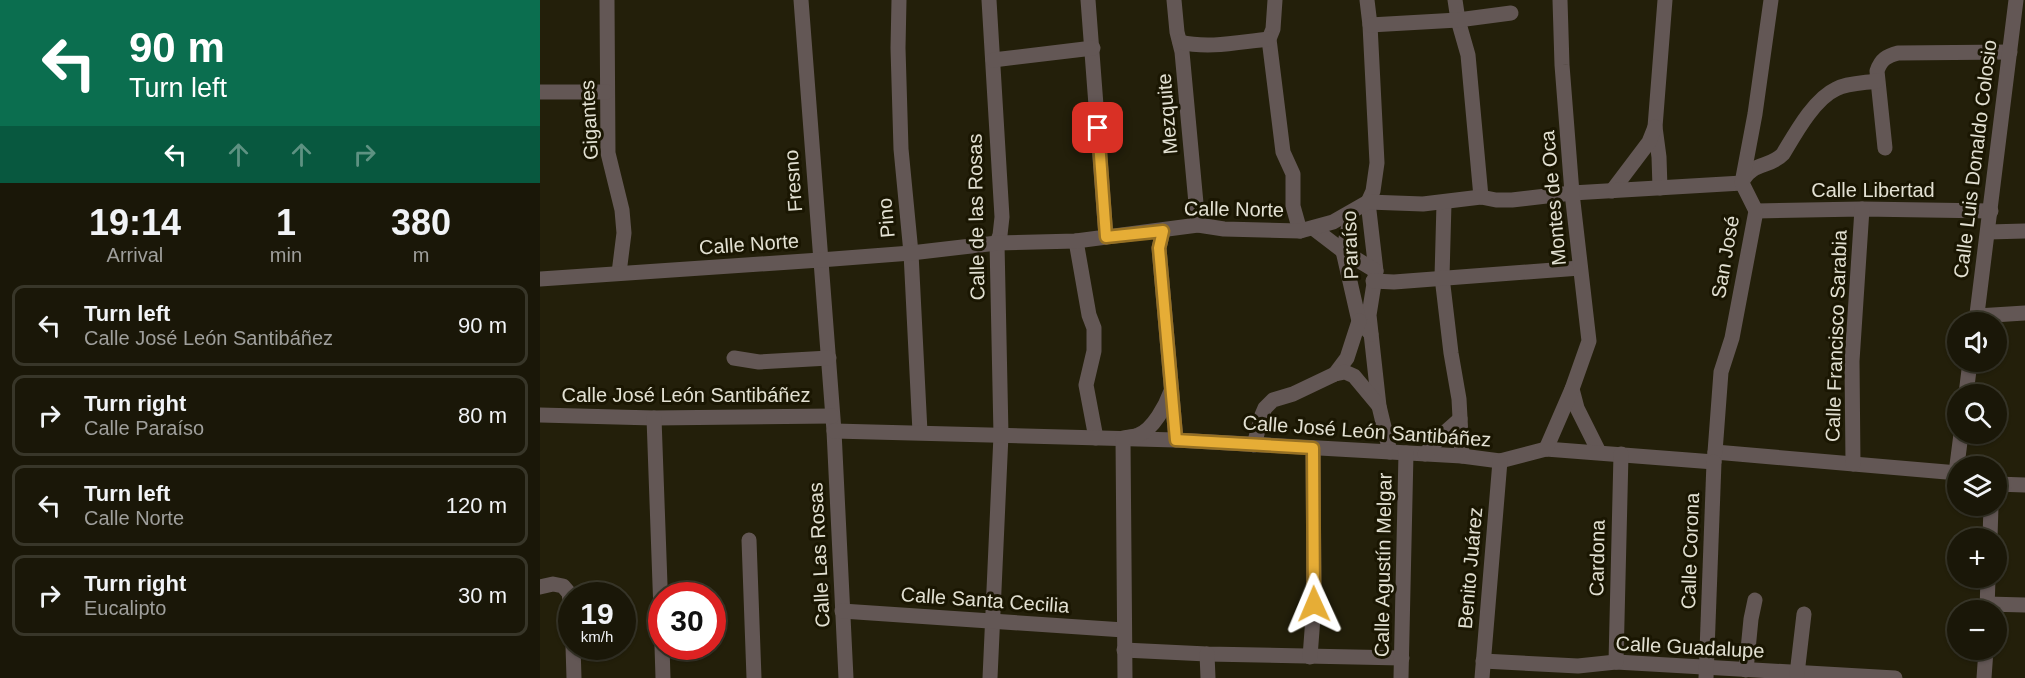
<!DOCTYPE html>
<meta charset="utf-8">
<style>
body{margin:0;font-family:Arial,sans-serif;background:#272416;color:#f1f3f6;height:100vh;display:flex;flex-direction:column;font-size:22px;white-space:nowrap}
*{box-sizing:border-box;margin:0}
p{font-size:20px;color:#9f9f9c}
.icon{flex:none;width:33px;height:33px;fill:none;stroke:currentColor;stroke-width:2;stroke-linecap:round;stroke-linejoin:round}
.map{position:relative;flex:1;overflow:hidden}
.panel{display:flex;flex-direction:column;background:#1a1708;width:540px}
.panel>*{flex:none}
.banner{background:#0b6e4f;color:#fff;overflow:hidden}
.buttons{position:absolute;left:1407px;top:312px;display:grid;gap:12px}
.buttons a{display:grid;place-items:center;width:60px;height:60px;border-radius:50%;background:#1a1708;box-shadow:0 2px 4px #0004,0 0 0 2px #383629;font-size:30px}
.speed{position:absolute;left:18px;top:582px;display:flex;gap:12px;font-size:30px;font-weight:700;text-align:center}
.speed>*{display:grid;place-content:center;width:78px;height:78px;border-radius:50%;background:#1a1708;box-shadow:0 2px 4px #0004,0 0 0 2px #383629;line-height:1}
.speed small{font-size:15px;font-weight:400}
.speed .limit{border:9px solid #d22;background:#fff;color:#111}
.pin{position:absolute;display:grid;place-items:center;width:51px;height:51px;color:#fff;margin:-26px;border-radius:12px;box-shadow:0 3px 9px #0006}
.me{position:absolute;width:66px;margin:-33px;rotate:359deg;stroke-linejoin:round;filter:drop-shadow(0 0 4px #0008)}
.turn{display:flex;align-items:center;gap:21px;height:126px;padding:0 30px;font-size:27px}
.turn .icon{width:78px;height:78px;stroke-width:2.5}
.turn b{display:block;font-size:42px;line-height:51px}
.lanes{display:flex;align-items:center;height:57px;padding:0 30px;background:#0003;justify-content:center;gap:30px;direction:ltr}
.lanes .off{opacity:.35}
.eta{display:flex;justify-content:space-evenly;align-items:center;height:102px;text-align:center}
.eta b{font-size:36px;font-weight:700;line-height:42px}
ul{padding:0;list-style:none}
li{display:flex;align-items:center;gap:18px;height:81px;margin:0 12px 9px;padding:0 18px;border:3px solid #383629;border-radius:12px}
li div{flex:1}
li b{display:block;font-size:22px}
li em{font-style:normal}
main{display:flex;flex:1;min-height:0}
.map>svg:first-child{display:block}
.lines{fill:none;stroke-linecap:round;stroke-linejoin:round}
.minor{stroke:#635755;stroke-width:15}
.route-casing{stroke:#967023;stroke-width:15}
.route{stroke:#e6ad36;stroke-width:10}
.labels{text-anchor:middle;stroke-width:6;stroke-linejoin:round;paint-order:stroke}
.street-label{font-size:20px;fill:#e2e0d2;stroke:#1a1602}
</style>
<main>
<section class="panel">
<div class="banner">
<div class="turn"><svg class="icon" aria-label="left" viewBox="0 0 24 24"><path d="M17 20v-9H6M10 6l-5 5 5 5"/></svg><div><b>90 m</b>Turn left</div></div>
<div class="lanes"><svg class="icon" aria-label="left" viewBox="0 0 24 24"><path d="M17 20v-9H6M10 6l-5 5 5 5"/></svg><svg class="icon off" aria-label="ahead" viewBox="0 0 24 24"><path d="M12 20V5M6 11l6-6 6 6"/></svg><svg class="icon off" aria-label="ahead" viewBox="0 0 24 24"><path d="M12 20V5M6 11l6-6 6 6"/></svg><svg class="icon off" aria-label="right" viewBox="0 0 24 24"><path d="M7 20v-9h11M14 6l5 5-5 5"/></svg></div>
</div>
<div class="eta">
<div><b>19:14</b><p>Arrival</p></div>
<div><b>1</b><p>min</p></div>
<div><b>380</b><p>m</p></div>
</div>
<ul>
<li><svg class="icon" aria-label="left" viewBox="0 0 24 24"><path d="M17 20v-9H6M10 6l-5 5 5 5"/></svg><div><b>Turn left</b><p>Calle José León Santibáñez</p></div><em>90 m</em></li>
<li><svg class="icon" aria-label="right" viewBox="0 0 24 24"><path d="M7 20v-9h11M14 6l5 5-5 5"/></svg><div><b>Turn right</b><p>Calle Paraíso</p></div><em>80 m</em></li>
<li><svg class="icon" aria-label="left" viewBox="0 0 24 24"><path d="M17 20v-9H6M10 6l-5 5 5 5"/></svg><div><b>Turn left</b><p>Calle Norte</p></div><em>120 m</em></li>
<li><svg class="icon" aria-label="right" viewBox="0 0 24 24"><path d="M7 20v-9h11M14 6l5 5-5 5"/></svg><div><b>Turn right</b><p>Eucalipto</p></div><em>30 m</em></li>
</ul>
</section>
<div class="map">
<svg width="1485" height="678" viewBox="0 0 1485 678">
<rect width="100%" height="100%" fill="#231f0a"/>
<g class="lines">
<g class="minor">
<path d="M67,0L68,153L82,210L84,233L79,273"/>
<path d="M261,0L294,431L306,678"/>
<path d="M359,0L358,48L361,149L371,253L380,432"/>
<path d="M449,0L462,217L460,235L457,243L461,435L450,678"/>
<path d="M548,0L566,237"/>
<path d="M634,0L637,32L642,52L658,225"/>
<path d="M735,0L733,29L729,39L743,152L753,174V206L760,231"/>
<path d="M827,0L830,25L837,163L833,191L828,202L836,271L829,315L839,406L850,452"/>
<path d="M915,0L918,20L928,55L941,197"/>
<path d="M830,25L918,20L971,13"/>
<path d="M640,42C669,49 699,42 729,39"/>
<path d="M453,60L553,48"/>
<path d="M0,92H67"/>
<path d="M1345,148L1337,71C1341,59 1347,56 1358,53L1470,52"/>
<path d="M1203,180C1212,163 1231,167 1243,154C1255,134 1274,99 1296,89C1307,83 1324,83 1337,81"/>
<path d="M1120,188L1119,157L1115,127L1125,0"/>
<path d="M1072,191L1109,142L1115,127"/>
<path d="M904,203L902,277L911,353L919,399L922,456"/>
<path d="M1216,211L1322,209L1451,211"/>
<path d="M812,213L803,251L819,321L831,334"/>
<path d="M773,228L803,251L836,271"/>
<path d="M623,231L619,248L636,440"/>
<path d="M1448,232L1485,231"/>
<path d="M536,241L549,315L554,328V351L546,385L556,438"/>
<path d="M0,279L280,260L371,253L457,243L536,241L658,225L684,229L760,231L793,222L828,202L883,204L941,197L956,200H972L1032,193L1202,183"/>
<path d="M833,281L854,282L1040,268"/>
<path d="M1437,316L1485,313"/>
<path d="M1436,322L1476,0"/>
<path d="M194,358L219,362L289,358"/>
<path d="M795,374L807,358L819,321"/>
<path d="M1032,389L1037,408L1059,452"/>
<path d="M1426,394L1430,362"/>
<path d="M0,415L114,418L292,416"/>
<path d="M114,418L122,640"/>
<path d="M294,431L636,440L922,456L960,461L1006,449L1174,462L1175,452L1418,473"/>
<path d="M714,445L722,415L725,408L733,400L753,394L795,374L805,372L814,376L839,406"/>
<path d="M1006,449L1032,389L1049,341L1032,193L1022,65L1020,0"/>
<path d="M1175,452L1181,372L1192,338L1216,211L1202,183L1215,114L1231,0"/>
<path d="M885,454L902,435L920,419"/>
<path d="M1313,464L1312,361L1322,209"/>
<path d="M1416,473L1421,434"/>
<path d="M1456,484L1485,485"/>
<path d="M1450,538L1451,506"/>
<path d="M209,540L214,678"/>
<path d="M0,587L13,584L23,586L29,593L32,614"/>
<path d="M1447,604L1485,605"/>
<path d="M1447,610L1448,578"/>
<path d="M302,611L584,630"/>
<path d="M33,646L34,678"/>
<path d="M122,646L123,678"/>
<path d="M584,650L667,654L862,658"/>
<path d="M667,654L668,678"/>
<path d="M770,657L774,604L773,449"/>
<path d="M943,661L1038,666L1076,662L1355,678"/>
<path d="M1076,662L1081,454"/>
<path d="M1206,670L1211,619L1215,600"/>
<path d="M1257,674L1264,614"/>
<path d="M585,678L583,438C588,437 594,437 598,435C613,430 626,405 631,391"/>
<path d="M861,678L866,453"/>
<path d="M942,678L960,461"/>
<path d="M1166,678L1174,462"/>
<path d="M1444,678L1446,650"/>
</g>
</g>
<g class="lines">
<defs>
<path id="route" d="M558,128L566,237L623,231L619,248L636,440L773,448L774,604"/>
</defs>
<use href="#route" class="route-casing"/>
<use href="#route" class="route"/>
</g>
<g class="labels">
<g class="street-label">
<text transform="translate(627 114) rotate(-95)" y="7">Mezquite</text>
<text transform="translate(49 120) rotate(-93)" y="7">Gigantes</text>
<text transform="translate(1435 159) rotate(-83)" y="7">Calle Luis Donaldo Colosio</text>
<text transform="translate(253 181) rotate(-94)" y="7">Fresno</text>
<text x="1333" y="197">Calle Libertad</text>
<text transform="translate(1013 198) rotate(-95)" y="7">Montes de Oca</text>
<text transform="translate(694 209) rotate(1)" y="7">Calle Norte</text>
<text transform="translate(436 217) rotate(-91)" y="7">Calle de las Rosas</text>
<text transform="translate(346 218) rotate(-95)" y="7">Pino</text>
<text transform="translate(209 244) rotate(-4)" y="7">Calle Norte</text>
<text transform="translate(810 245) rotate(-92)" y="7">Paraíso</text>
<text transform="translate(1185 257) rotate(-80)" y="7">San José</text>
<text transform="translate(1296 336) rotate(-88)" y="7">Calle Francisco Sarabia</text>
<text x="146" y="402">Calle José León Santibáñez</text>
<text transform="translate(827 431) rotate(4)" y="7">Calle José León Santibáñez</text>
<text transform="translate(1150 551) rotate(-88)" y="7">Calle Corona</text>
<text transform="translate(279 555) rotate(-93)" y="7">Calle Las Rosas</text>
<text transform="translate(1057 558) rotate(-89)" y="7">Cardona</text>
<text transform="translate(843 565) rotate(-89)" y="7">Calle Agustín Melgar</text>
<text transform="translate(930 568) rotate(-85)" y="7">Benito Juárez</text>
<text transform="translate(445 600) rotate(4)" y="7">Calle Santa Cecilia</text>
<text transform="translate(1150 647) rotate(3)" y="7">Calle Guadalupe</text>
</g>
</g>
</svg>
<div class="buttons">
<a><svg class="icon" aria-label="sound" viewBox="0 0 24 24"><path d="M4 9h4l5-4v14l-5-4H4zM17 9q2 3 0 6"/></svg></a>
<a><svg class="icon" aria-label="search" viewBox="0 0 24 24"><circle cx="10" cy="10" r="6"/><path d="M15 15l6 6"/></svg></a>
<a><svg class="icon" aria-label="layers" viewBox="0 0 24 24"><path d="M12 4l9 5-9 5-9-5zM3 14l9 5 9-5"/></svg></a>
<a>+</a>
<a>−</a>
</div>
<div class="speed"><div>19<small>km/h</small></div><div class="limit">30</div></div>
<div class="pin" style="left:558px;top:128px;background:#d93025"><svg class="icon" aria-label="arrive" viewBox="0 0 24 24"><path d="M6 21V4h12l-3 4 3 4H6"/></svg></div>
<svg class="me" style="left:774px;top:604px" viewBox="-20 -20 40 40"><path d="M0-17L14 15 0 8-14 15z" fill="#e6ad36" stroke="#fff" stroke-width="4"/></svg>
</div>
</main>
